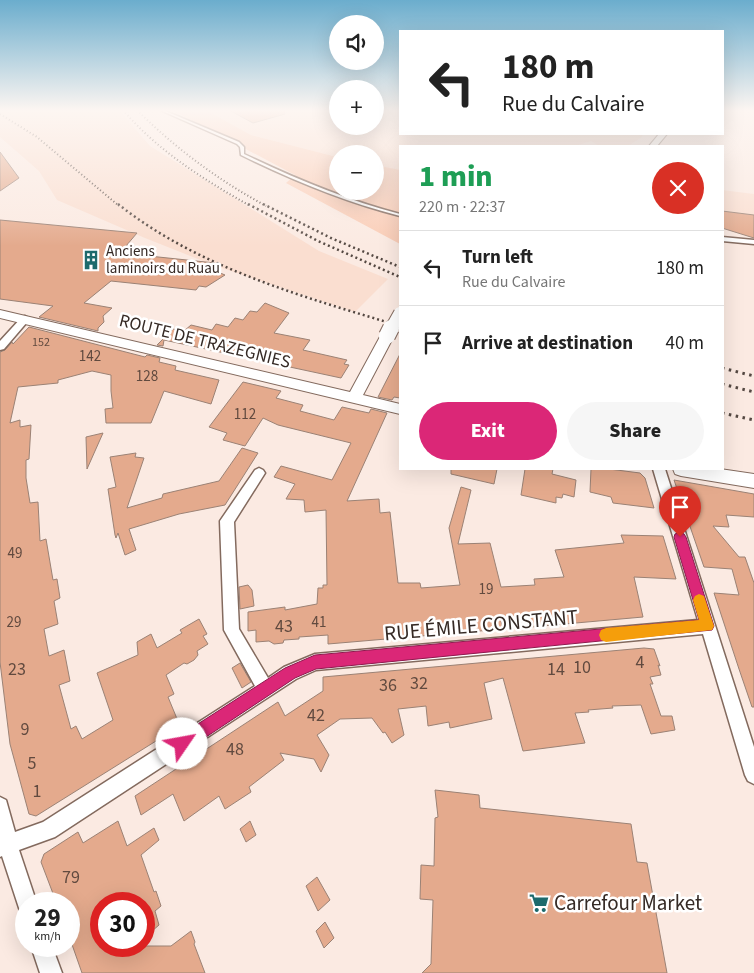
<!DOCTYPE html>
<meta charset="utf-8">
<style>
body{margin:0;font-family:"Source Sans 3",sans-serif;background:#f6f6f6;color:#222;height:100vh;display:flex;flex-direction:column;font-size:19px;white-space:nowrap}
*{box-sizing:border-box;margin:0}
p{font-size:16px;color:#767676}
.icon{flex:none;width:28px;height:28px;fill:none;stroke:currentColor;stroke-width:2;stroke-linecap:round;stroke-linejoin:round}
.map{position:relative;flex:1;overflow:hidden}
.panel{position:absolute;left:399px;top:145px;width:325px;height:325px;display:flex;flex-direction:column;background:#fff;border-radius:0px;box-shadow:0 5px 20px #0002}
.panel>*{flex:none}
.banner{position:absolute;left:399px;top:30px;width:325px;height:105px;border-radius:0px;box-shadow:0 5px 20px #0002;background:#fff;color:#222;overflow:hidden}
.buttons{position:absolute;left:329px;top:15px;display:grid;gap:10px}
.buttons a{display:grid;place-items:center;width:55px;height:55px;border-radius:50%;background:#fff;box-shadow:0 5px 20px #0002;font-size:25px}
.speed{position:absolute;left:15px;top:892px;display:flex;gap:10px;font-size:25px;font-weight:700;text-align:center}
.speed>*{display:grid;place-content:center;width:65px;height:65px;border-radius:50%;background:#fff;box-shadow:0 5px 20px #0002;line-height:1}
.speed small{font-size:12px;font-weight:400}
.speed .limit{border:8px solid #d22;background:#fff;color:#111}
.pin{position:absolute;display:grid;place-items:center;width:42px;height:42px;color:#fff;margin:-51px -21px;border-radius:50% 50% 50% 0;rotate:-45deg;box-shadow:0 0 5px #0007}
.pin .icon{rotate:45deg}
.me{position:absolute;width:55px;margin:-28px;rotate:57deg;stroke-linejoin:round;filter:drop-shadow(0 0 4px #0008)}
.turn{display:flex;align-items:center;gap:18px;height:105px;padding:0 20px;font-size:22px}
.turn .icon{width:65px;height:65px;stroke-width:2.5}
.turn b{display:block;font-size:35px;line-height:42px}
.round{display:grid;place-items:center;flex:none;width:52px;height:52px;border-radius:26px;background:#f6f6f6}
.summary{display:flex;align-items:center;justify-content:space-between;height:85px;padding:0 20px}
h1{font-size:30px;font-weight:800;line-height:38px;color:#1e9e55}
.cta{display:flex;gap:10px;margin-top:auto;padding:10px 20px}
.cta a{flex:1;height:58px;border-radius:30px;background:#db2777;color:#fff;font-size:20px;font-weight:800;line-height:58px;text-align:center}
.cta a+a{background:#f6f6f6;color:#222}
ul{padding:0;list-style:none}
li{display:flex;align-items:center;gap:15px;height:75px;padding:0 20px;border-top:1px solid #e0e0e0}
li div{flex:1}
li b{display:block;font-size:19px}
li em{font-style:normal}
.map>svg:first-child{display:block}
.built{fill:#faded0}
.green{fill:#facdb7}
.building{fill:#e4aa8d;stroke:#9b8275}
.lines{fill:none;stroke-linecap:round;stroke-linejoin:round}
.lane-casing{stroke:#836a5e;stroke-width:3}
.street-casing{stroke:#836a5e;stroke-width:3}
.secondary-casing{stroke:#836a5e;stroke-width:2}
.lane{fill:#fff;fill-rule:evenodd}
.street{fill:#fff;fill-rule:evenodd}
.secondary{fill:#fff;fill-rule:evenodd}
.rail-far2{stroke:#544842;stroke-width:2;stroke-dasharray:1 2.5;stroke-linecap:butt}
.rail-far1{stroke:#544842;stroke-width:2.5;stroke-dasharray:2 3;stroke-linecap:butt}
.rail{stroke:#544842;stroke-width:3;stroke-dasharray:2.5 4.5;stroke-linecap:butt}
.secondary-bridge-far1-casing{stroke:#836a5e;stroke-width:14;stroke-linecap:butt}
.secondary-bridge-casing{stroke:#836a5e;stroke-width:18;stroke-linecap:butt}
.secondary-bridge-far1{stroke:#fff;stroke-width:12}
.secondary-bridge{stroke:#fff;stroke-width:16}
.route{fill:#db2777;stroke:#8e194d}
.slow{fill:#f59e0b}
.labels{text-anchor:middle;stroke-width:5;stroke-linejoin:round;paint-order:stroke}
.far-number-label{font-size:12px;fill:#614a3f}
.far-poi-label{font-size:15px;fill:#352a25;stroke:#fff;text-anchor:start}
.number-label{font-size:15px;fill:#614a3f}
.street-label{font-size:18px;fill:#352a25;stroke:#fff}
.near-number-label{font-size:18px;fill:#614a3f}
.near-street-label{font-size:21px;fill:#352a25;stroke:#fff}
.near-poi-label{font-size:21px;fill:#352a25;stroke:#fff;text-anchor:start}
</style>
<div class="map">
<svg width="754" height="973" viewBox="0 0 754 973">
<rect width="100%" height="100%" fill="#fbeae2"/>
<g class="built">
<path d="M0,110H119L150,146L319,251L388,279L355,312L213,265L145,238L57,200L39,171L0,137Z"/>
<path d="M206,110H337L338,126H375V110H400V134H643L642,137L628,146H599L591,141L575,146H400V171L375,165V154H338L337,157L251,135Z"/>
<path d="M722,190L754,194V224L723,220Z"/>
</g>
<path class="green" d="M172,110H206L251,135L337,157L338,191H375V165L400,170V244L286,183L295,175Z"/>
<g class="building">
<path d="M229,110H284L285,114L253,123Z"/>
<path d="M0,152L19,178L0,191Z"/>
<path d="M722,211L754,215V238L722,228Z"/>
<path d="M0,220L137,233L126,246L155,249L149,256L215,263L211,269L225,275L206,287L199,286L196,290L111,281L84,303L112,308L103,316L104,322L98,328V331L39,317L53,306L0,299Z"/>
<path d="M265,303L289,313L274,333L310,340L303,350L347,360L344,364L349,365L341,378L164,340L163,346L157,345L173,329L184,331L191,325L212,330L216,324L228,327L235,318L243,320L250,311L257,312Z"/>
<path d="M29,327L145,357L147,355L160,358L159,362L176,366L175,370L219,380L211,404L164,391L151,423H106L105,409L113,408L111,391V375L92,371L58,380V383L18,387L10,423L20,420V427L31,425L29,459L26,460V478L30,503L38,502L40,541L46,539L53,580L57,579L60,598L54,601L58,624L44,629L49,656L64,650L70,681L59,685L71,729L76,726L82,739L113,720L97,673L138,655L137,642L151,634L157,648L182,633L180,630L199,619L207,634L203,636L208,644L197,651L198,655L194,660L187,664L184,663L166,675L174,694L168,697L180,726L36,816L29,814L10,744L0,662V352L5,350L12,342L13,344Z"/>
<path d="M400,354V398L394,397L392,400L378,397Z"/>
<path d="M243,382L281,391L276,398L303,405L300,411L334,420L342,407L369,413L371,409L387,413L347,501L379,499L380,513L390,512L398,583H420L421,588L460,585L449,528L461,487L471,490L458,544L490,543L501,587L535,585L534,579L564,577L555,550L624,543L621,535L663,536L676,579L634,577L643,617L531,627L529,619L501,621L503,629L328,644V635L299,637V639L284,640L283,643L274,644L269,641L256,642V630L248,631V612L285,607V610L317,604L318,588H323V585H327L326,510L305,512L304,500L286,499L295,484L274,477L281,466L332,480L351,443L278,425L263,418L245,446L223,440L227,433L209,427Z"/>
<path d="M103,433L87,469L86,437Z"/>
<path d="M242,448L258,453L225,505L179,514L129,529L136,550L125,555L118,533L116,538L115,535L108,489L116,487L110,457L136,453L135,457L144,458L127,508L162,498L163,494L219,481Z"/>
<path d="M451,469H497L494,484L451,474Z"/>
<path d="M525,469H553L552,474L576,480L574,497L563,494L562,498L556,497V503L521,495Z"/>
<path d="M591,469H609L640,473L645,478L654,508L613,503L611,497L590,492Z"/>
<path d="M674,480L754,494V517L726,515L729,527L713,526L739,557H745L754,583V707H752L739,669L714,593L739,595L732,569L704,567Z"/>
<path d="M248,585L252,590L254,606L240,609L239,587Z"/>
<path d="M644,648L654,649L660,666L658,665L661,675L650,677L653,684H650L661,716H672L675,730L651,734L641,705L612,706L613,708L588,710L589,712L575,713L585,743L523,751L503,678L484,683L492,719L450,728L449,722L428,726L426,706L398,709L404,735L392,743L385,732L383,733L372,718L340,719L317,735L329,755L321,772L314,759L280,753L284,760L249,787L251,792L225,809L219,796L184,821L173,794L141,815L135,796L278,702L285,716L323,691V677Z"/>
<path d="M240,663L251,682L242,688L232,668Z"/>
<path d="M435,790L479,795L480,808L631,824L637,862L647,863L667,973H422L431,964L433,900L420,899L421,865L434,866L435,818L438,817Z"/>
<path d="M118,821L127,846L154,828L159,840L141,855L154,892L156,891L161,906L155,911L159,925L144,938V904H101V946H171L191,931L195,942L194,944L205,973H82L69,936V904H57L41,862L44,854L78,832L83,843Z"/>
<path d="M250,821L256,835L246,842L240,829Z"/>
<path d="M317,877L330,900L318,911L306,886Z"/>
<path d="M325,922L334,938L324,948L316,931Z"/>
</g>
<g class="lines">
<defs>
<g id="lane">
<path d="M160,110H163L239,142L244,147V154C294,178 346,200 400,214V216C345,202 292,180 241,155L240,147L237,144Z"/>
<path d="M338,113V115L335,116L334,115Z"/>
</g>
<g id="street">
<path d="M722,237L754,240V244L722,241Z"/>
<path d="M25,316L30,319L28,321L4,349L0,350V341L22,317Z"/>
<path d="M259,468L263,470L265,473L234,522L239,629L268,678L284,667L315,654L698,620L653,469H665L754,747V784L748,781L745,775L703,634L316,670L296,679L55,837L19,850L37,904H26V914L20,911L2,856L0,857V797L6,800L15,832L43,822L255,686L224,630L220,521L255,470Z"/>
<path d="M31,946H52L62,973H40Z"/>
</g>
<g id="secondary">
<path d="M659,134H667L657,146H649Z"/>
<path d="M0,310L350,392L382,333H392L394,336L363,395L400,404V414L0,318Z"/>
<path d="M673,469H720L754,474V488L681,476L675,474Z"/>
</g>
</defs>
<use href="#lane" class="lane-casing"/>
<use href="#street" class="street-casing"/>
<use href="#secondary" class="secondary-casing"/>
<use href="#lane" class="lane"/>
<use href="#street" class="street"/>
<use href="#secondary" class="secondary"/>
<g class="rail-far2">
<path d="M123,110C158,151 203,179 250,206"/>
<path d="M137,110C175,148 218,180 266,206"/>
<path d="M0,114L37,137L119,206"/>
</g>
<g class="rail-far1">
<path d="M118,204C198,268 304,297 400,326"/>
<path d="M248,204L318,241L400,277"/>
<path d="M263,204L331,238L400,267"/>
</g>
<g class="rail">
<path d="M722,368L754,376"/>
<path d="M722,384L754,392"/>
<path d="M722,413L754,420"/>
</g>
<defs>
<path id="secondary-bridge-far1" d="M391,329L400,313"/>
<path id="secondary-bridge" d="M387,336L391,328"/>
</defs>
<use href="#secondary-bridge-far1" class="secondary-bridge-far1-casing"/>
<use href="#secondary-bridge" class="secondary-bridge-casing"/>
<use href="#secondary-bridge-far1" class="secondary-bridge-far1"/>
<use href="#secondary-bridge" class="secondary-bridge"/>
</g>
<linearGradient id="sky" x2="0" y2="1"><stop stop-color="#6badcd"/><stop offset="0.45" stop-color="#fdf6f2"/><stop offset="1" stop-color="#fdf6f2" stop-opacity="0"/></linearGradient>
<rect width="754" height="246" fill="url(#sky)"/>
<path class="route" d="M680,532L684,534L686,537L714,626L712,630L316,669L295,678L188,749L182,752L176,749L174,744L176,738L285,668L315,655L699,620L674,537L675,534Z"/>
<path class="slow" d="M699,594L704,596L714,626L712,630L606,642L601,640L599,635L601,630L606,628L699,620L693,600L695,596Z"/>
<defs>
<symbol id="building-bare" viewBox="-9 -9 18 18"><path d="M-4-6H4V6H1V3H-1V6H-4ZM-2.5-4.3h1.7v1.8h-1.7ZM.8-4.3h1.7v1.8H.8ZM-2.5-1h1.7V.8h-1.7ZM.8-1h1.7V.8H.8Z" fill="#1d6a6c" stroke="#fff" stroke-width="2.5" paint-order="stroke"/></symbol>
<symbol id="supermarket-bare" viewBox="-9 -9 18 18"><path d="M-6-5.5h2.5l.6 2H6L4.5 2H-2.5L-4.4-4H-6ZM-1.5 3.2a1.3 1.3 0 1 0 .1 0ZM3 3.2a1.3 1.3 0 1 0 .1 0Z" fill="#1d6a6c" stroke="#fff" stroke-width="2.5" paint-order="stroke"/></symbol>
</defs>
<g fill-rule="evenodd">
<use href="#building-bare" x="77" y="246" width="28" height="28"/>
<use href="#supermarket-bare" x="525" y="889" width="28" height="28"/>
</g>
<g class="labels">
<g class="far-number-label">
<text x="41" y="346">152</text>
</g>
<g class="far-poi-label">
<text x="106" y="256">Anciens<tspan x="106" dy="17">laminoirs du Ruau</tspan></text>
</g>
<g class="number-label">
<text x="90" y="361">142</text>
<text x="147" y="381">128</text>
<text x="245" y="419">112</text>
<text x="15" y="558">49</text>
<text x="486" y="594">19</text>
<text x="14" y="627">29</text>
<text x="319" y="627">41</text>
</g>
<g class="street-label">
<text transform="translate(205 341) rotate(14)" y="6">ROUTE DE TRAZEGNIES</text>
</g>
<g class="near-number-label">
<text x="284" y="632">43</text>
<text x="640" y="668">4</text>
<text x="582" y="673">10</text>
<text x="17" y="675">23</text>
<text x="556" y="675">14</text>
<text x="419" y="689">32</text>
<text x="388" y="691">36</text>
<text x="316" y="721">42</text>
<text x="25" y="735">9</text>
<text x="235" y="755">48</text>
<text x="32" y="769">5</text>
<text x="37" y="797">1</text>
<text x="71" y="883">79</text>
</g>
<g class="near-street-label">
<text transform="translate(481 625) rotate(-5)" y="7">RUE ÉMILE CONSTANT</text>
</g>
<g class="near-poi-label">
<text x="554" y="910">Carrefour Market</text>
</g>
</g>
</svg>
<div class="buttons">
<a><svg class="icon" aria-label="sound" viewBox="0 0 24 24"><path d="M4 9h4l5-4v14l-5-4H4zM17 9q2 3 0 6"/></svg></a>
<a>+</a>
<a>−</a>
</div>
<div class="speed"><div>29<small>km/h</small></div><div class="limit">30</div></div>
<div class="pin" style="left:680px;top:537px;background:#d93025"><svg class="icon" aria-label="arrive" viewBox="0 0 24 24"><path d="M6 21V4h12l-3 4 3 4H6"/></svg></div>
<svg class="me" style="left:182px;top:744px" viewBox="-20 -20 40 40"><circle r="19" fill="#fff"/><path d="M0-13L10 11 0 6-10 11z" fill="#db2777"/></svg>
<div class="banner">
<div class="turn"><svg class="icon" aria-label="left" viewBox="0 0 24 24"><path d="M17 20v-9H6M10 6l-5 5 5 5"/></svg><div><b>180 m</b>Rue du Calvaire</div></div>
</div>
<section class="panel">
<div class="summary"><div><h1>1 min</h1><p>220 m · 22:37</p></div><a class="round" style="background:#d93025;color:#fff"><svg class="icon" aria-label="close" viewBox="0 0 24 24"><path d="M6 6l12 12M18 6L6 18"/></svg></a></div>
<ul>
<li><svg class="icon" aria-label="left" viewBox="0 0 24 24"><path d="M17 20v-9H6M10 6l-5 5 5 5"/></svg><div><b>Turn left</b><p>Rue du Calvaire</p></div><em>180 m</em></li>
<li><svg class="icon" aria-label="arrive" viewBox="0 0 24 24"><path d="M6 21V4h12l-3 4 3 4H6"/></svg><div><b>Arrive at destination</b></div><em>40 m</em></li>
</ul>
<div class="cta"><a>Exit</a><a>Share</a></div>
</section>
</div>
